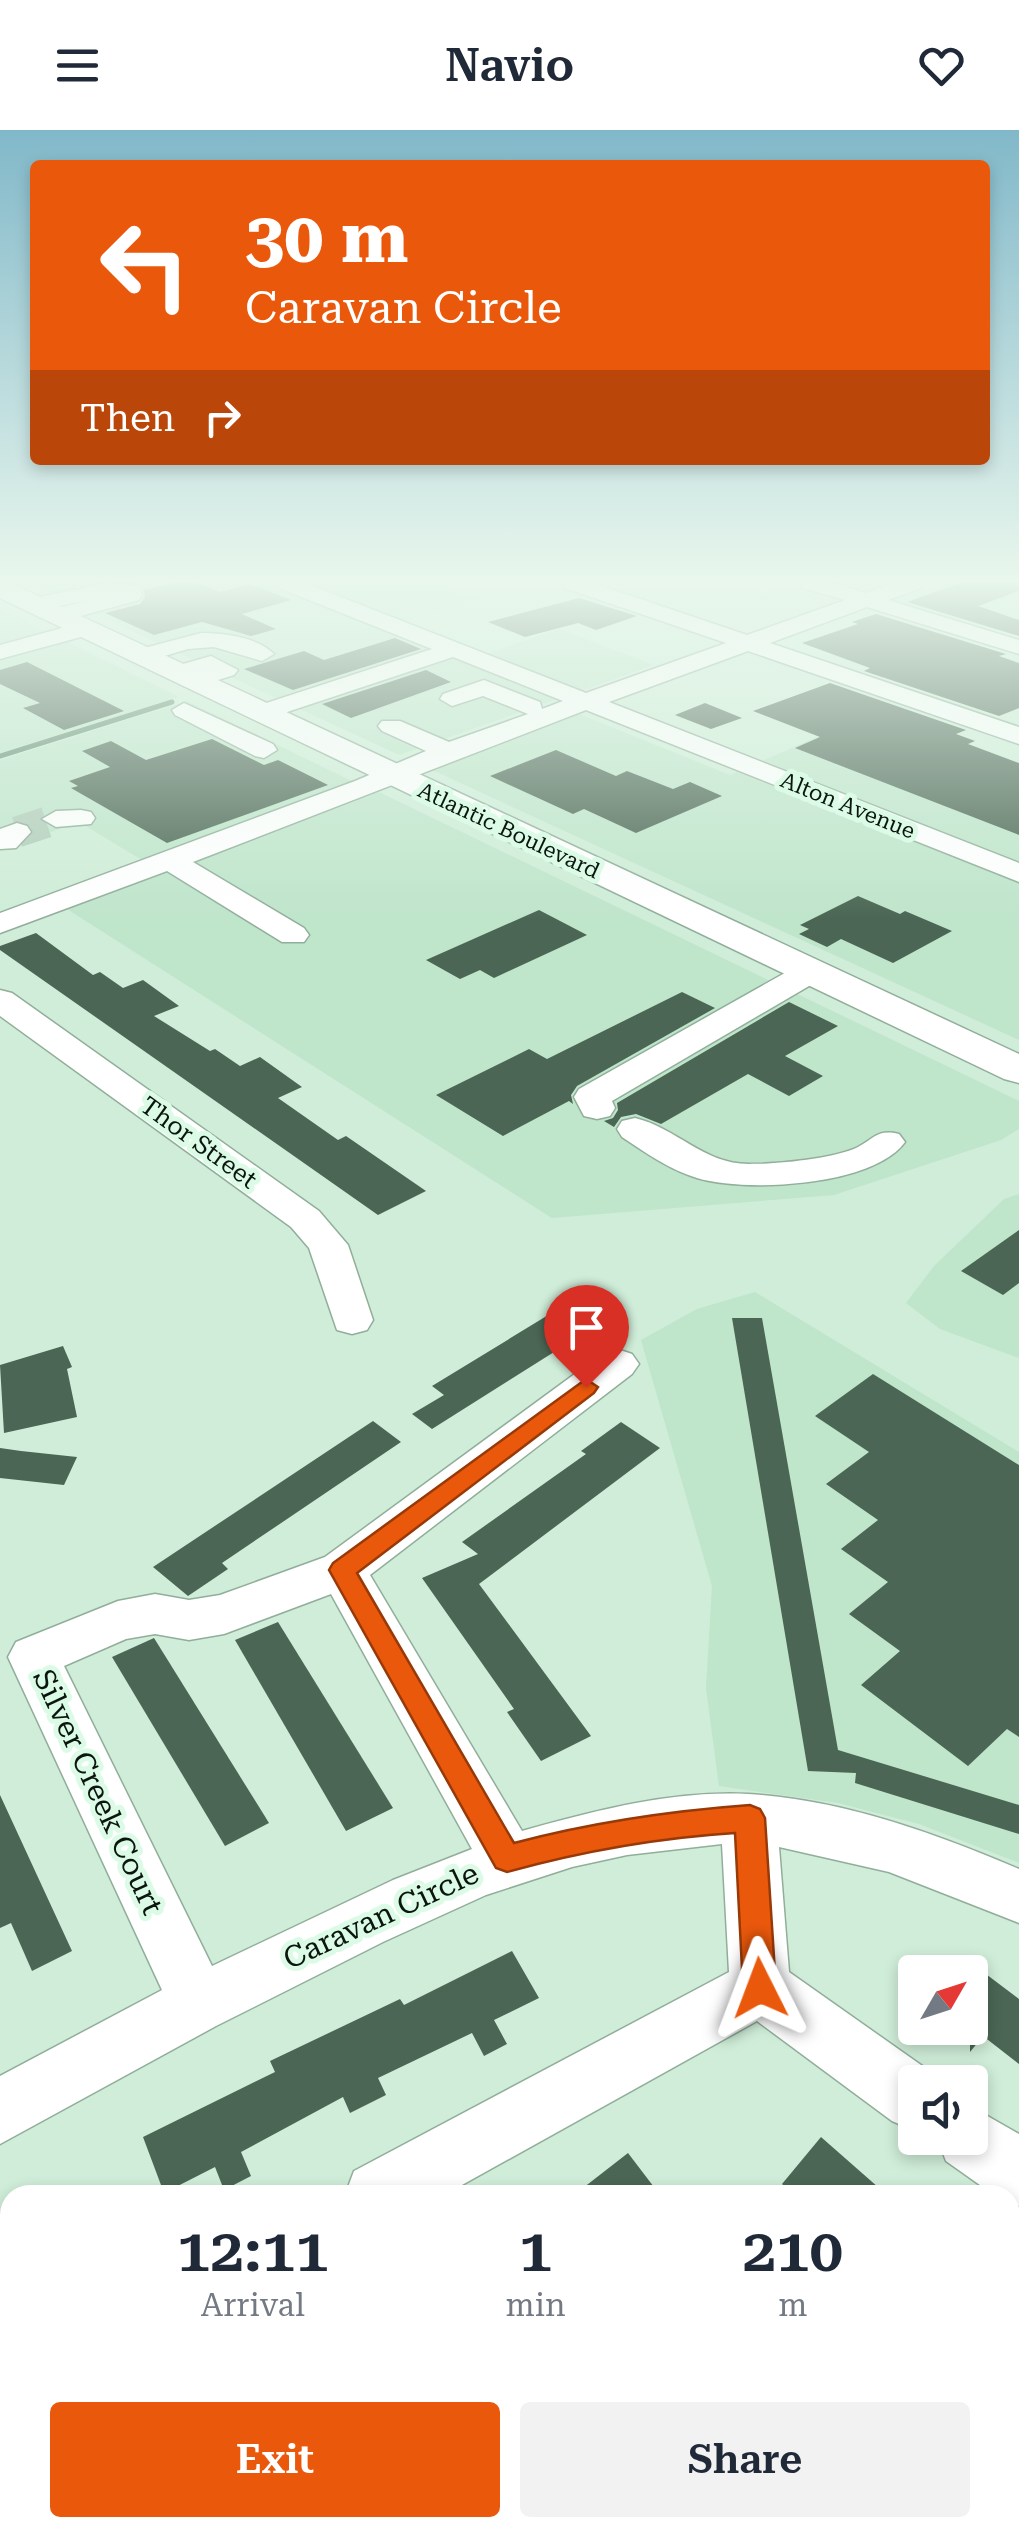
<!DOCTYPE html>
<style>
body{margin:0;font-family:"Roboto Serif",serif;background:#f2f2f3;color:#1f2937;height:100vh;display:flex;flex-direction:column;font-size:38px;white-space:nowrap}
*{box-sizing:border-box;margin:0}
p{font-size:32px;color:#747a83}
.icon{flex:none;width:55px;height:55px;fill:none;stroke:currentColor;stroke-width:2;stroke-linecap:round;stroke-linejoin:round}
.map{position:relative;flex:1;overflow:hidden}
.panel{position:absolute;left:0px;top:2055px;width:1020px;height:352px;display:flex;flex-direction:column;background:#fff;border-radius:30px 30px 0 0;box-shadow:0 5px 15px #0003}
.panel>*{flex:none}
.guide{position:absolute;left:30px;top:30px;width:960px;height:305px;border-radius:10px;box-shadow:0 5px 15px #0003;background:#ea580c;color:#fff;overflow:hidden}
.needle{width:65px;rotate:51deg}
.controls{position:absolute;left:898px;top:1825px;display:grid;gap:20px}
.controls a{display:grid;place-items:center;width:90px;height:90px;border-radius:10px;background:#fff;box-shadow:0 5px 15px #0003;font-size:50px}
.pin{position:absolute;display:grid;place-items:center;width:85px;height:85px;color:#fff;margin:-102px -42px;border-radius:50% 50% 50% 0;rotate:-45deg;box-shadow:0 0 10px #0007}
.pin .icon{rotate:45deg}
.me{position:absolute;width:110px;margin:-55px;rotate:357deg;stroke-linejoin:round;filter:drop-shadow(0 0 8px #0008)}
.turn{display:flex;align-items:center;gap:35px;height:210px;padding:0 50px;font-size:45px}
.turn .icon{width:130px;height:130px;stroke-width:2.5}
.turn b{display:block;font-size:70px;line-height:85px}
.then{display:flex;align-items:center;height:95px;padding:0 50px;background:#0003;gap:20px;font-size:38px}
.eta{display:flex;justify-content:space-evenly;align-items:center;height:170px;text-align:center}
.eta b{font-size:60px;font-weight:600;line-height:70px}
.button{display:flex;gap:20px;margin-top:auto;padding:20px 50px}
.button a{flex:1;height:115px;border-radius:10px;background:#ea580c;color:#fff;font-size:40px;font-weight:600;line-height:115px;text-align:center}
.button a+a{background:#f2f2f3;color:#1f2937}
header{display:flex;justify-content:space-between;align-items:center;height:130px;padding:0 50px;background:#fff;font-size:45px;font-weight:600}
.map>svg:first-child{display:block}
.built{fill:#bfe5cb}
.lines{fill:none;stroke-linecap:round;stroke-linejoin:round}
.stream{stroke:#628c71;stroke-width:5}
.building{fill:#4b6654}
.minor-tunnel{stroke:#b2cdba;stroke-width:31;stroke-dasharray:31 16;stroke-linecap:butt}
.minor-casing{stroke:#91ae9a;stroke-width:3}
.major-casing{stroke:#91ae9a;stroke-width:3}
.minor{fill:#fff;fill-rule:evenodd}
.major{fill:#fff;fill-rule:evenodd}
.route{fill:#ea580c;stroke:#983908;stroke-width:2.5}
.labels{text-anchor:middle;stroke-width:10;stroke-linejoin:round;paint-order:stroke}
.far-street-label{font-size:22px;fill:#0b160f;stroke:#dcfbe6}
.street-label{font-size:25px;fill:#0b160f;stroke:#dcfbe6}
.near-street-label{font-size:30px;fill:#0b160f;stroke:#dcfbe6}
</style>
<header><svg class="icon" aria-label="menu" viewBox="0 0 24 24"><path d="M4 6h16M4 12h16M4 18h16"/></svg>Navio<svg class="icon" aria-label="heart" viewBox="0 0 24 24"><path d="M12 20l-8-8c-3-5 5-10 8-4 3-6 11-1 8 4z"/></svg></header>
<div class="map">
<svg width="1019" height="2407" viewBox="0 0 1019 2407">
<rect width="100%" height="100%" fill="#cfedd8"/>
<g class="built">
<path d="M28,453H433L474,468L380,500L461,532L559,499L654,535L399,625Z"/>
<path d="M0,479L179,567L0,623Z"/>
<path d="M187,571L352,651L142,730L79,692L0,720V630Z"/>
<path d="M577,583L730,645L833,600L1019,669V910L430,639Z"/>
<path d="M379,662L1019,971V999L1001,1010L834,1065L552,1088L67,779Z"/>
<path d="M1019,1064V1228L940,1199L906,1173L934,1136L1004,1069Z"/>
<path d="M755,1162L1019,1322V1733L919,1694L838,1673L719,1656L706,1558L712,1456L641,1210L697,1179Z"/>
</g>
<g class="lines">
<path class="stream" d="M0,626L172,572"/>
</g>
<g class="building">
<path d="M172,453H198L220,462L250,454L291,470L242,484L276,499L251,506L202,492L154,505L105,483L140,474L145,467L144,460Z"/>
<path d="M960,453H1019V461L978,476L1019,490V506L907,472Z"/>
<path d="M579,468L637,486L596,500L578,493L525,507L488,492Z"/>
<path d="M876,484L1006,524L999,526L1019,533V578L999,586L864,541L870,538L802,513L858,494L852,492Z"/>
<path d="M395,508L421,519L293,560L244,539L304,521L324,530Z"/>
<path d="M27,532L124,581L64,600L23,578L40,573L0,554V540Z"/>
<path d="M426,540L451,552L351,588L322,574Z"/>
<path d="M830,553L966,600L956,604L975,611L968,614L1019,633V705L795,618L820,607L753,581Z"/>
<path d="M705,573L742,588L711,599L675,585Z"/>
<path d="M212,609L264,635L278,630L328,655L167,713L71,658L78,656L69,651L110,637L82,621L111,611L146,630Z"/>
<path d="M556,620L616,646L627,641L673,659L690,652L722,666L636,703L584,679L573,684L490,646Z"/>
<path d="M858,766L900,784L905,781L952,801L893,833L841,809L827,817L799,804L809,799L800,795Z"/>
<path d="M539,780L587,805L494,848L480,840L460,849L426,830Z"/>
<path d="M36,803L93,845L100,842L123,858L143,850L179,876L154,886L210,921L215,919L240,936L260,927L302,957L278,968L338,1010L346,1006L426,1061L378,1085L0,820V816Z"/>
<path d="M682,862L715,878L577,956L571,965L573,974L569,971L503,1006L436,965L529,919L547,929Z"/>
<path d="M789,872L838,896L785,926L823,946L789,966L748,944L661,994L636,984L621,987L614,997L604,991L613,988L618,980L617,973Z"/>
<path d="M1019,1100V1153L1003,1165L961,1141Z"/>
<path d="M586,1162L616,1183L432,1299L412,1284L444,1265L432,1256Z"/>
<path d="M732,1188H762L838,1620L1019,1675V1704L855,1653L856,1643L808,1641Z"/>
<path d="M63,1216L72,1237L67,1239L77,1287L4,1303L0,1235Z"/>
<path d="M873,1244L1019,1335V1607L1007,1599L968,1636L861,1555L900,1521L849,1484L888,1452L841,1419L878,1390L826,1354L869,1322L815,1286Z"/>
<path d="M373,1291L401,1312L222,1433L228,1439L188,1466L153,1437Z"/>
<path d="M621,1292L660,1318L479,1454L591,1606L541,1631L507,1582L514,1579L422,1448L478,1424L462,1412L586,1324L581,1321Z"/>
<path d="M0,1318L21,1321L77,1327L64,1355L0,1348Z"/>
<path d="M278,1492L393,1678L346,1701L235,1510Z"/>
<path d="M154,1508L269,1693L225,1716L112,1527Z"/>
<path d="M0,1665L72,1821L32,1841L11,1793L0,1798Z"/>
<path d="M512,1821L539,1868L494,1890L507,1914L484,1926L472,1903L378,1948L386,1965L350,1983L343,1967L241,2022L251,2046L224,2060L215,2037L164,2063L143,2007L275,1942L270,1931L400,1869L404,1875Z"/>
<path d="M970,1832L1019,1869V1934L983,1906L970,1922Z"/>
<path d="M821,2007L887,2065H794L782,2054Z"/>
<path d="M628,2023L660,2065H574Z"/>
</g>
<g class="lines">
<path class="minor-tunnel" d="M17,702L56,689"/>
<defs>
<g id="minor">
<path d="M108,453L139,456L142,465L139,470L55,493L44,486L47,481L93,469L33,482L22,475L25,470Z"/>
<path d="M277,453H305L586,563L726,513L565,458L563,453H593L747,505L845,470L803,458L801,453H832L866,463L894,453H923L921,458L888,470L1019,510V524L867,477L770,513L1019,597V614L748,521L609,572L1019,733V752L586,580L193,732L304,798L309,805L304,812H282L167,741L0,803V783L355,651L426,621L382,601L378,596L382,591H400L449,612L528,584L483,566L452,576L440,569L443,564L484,550L540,572L542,579L563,571L453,527L269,588H251L247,583L251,578L432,519L279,458Z"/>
<path d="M84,492L95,499L92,504L0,529V515Z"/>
<path d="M201,503C224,503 257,507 274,524L262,531L214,517L188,519L141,533L129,526L133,521Z"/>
<path d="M211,526L238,540L234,545L193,558L184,556L182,549L169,548L165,543L169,538Z"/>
<path d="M184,573L273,614L277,620L264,628L255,626L175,585L172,580Z"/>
<path d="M81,680L91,682L95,688L91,694L56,697L42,689L56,681Z"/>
<path d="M17,693L27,696L31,702L16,718L0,719V699Z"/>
<path d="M810,832L821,835L826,842L821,849L612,971L615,978L610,986L597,989L584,986L574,967L579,959L799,835Z"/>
<path d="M0,860L12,863L319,1081L348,1115L373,1190L367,1200L352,1204L337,1200L309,1118L291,1097L0,886Z"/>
<path d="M635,988C677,998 703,1034 749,1034C777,1034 833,1029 858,1017C875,1008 877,999 899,1004L905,1012C874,1056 746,1063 697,1048C670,1040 646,1023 622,1007L617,999L622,991Z"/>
<path d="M617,1219L632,1224L639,1234L632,1244L370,1445L522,1701C593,1681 673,1660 748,1664C840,1669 935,1703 1019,1739V1793L889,1742L779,1717L789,1842L938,1947L940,1952H915V2001L892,1991L757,1891L444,2065H345L354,2041L729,1842L722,1714L627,1725L572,1737L486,1765L383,1812L216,1896L0,2014V1946L162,1860L8,1527L16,1512L118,1471L155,1464L189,1470L220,1465L325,1427L602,1224ZM331,1464L472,1719L393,1750L212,1836L64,1536L126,1509L155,1504L189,1510L224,1504Z"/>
<path d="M970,1976L1019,2004V2076L1010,2072V2065H994L946,2031L937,2008H970Z"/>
</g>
<path id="major" d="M0,453H10L1019,924V953L1004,949L0,468Z"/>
</defs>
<use href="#minor" class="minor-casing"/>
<use href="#major" class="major-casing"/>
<use href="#minor" class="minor"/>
<use href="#major" class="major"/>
</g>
<linearGradient id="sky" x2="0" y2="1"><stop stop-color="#81b8c9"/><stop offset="0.57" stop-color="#e9f7ed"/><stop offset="1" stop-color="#e9f7ed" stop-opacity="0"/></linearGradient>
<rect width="1019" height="789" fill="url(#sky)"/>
<path class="route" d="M586,1249L598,1257L594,1263L357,1443L514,1713C593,1692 668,1681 750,1675L760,1679L765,1688L776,1858L771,1868L760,1873L748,1868L743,1858L735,1703C656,1708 583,1721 507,1742L496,1738L329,1440L333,1433Z"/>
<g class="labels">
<g class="far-street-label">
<text transform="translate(848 675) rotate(22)" y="8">Alton Avenue</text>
<text transform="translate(509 700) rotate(25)" y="8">Atlantic Boulevard</text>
</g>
<g class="street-label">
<text transform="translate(199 1012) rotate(36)" y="9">Thor Street</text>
</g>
<g class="near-street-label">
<text transform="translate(98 1662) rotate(65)" y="10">Silver Creek Court</text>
<text transform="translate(381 1786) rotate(-25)" y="10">Caravan Circle</text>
</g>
</g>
</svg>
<div class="controls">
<a><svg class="needle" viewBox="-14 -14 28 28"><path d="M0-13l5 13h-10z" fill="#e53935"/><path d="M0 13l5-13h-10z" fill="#747a83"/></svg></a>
<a><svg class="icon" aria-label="sound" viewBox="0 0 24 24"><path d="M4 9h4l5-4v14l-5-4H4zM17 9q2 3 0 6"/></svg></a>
</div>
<div class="pin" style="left:586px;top:1257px;background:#d93025"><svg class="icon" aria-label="arrive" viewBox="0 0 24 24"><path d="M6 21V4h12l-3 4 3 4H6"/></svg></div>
<svg class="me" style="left:760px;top:1858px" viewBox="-20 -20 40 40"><path d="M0-17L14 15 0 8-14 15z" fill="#ea580c" stroke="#fff" stroke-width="4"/></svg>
<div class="guide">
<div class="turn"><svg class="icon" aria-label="left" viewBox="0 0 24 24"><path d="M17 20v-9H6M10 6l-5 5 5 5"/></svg><div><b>30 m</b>Caravan Circle</div></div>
<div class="then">Then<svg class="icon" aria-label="right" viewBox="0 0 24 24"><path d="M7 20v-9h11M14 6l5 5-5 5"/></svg></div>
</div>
<section class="panel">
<div class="eta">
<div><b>12:11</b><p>Arrival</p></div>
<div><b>1</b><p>min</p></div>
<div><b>210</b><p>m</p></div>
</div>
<div class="button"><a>Exit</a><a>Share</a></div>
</section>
</div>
